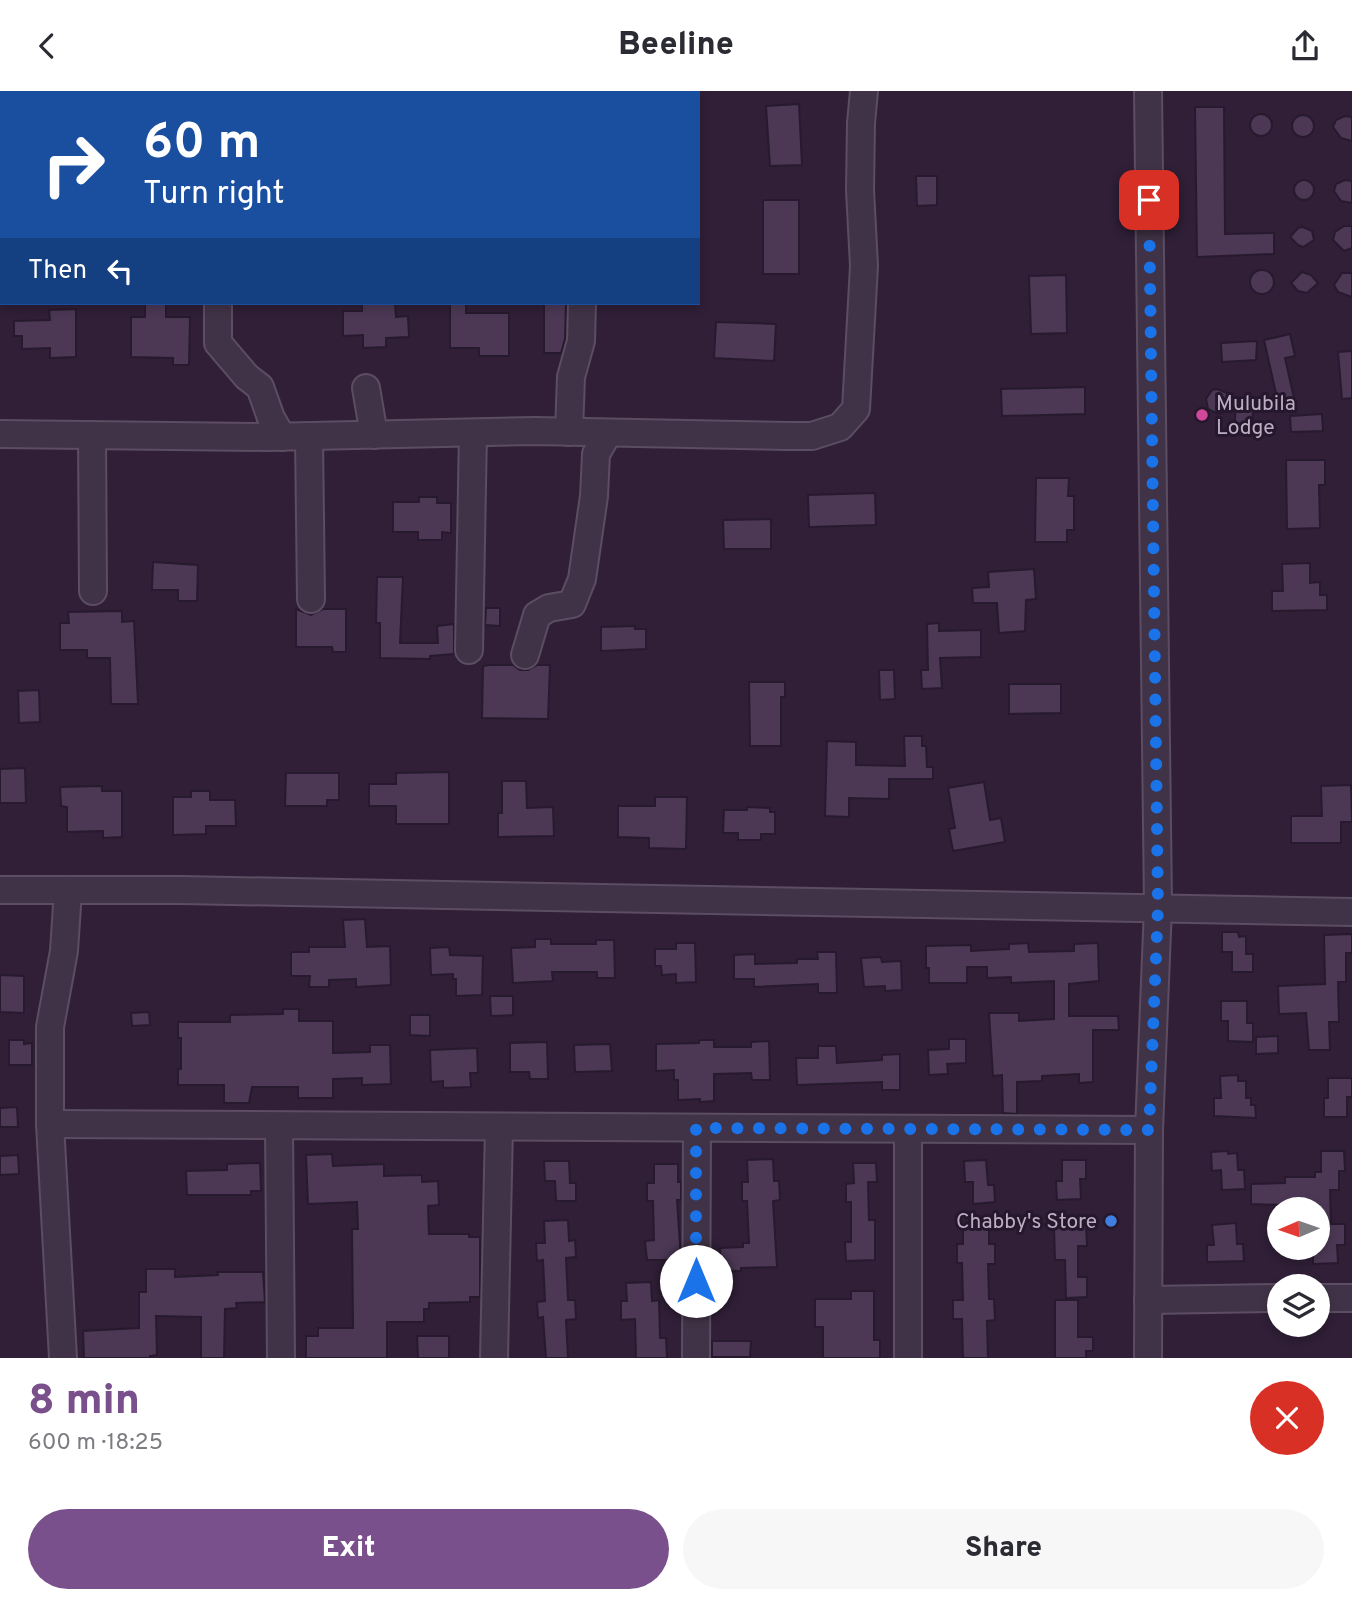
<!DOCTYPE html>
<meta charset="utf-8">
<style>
body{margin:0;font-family:Overpass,sans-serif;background:#f7f7f7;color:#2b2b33;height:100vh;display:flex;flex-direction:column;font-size:26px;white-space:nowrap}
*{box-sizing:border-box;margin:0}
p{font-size:23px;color:#7c7c81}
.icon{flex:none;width:38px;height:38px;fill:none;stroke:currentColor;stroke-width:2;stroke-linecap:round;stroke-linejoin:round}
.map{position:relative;height:1267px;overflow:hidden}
.sheet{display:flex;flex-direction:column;background:#fff;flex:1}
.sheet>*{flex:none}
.banner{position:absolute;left:0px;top:0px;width:700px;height:214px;box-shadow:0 4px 10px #0003;background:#1a4fa0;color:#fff;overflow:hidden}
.needle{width:46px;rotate:268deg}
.buttons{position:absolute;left:1267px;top:1106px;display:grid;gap:14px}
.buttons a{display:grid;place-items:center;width:63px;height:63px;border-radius:50%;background:#fff;box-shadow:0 4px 10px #0003;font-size:35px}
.pin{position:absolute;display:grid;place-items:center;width:60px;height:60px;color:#fff;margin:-30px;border-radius:14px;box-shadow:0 4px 10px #0006}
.me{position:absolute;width:77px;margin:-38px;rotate:0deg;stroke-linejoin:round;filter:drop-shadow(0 0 5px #0008)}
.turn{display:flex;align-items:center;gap:24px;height:147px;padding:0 28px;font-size:32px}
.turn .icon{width:91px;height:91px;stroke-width:2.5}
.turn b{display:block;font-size:49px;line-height:60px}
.then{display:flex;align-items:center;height:66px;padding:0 28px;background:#0003;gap:14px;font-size:26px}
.round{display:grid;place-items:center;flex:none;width:74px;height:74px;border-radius:37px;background:#f7f7f7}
.headline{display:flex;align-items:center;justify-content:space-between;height:119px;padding:0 28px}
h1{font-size:42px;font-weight:800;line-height:52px;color:#79508c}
.cta{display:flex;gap:14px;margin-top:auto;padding:14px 28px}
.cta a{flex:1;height:80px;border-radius:42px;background:#79508c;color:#fff;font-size:28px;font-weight:800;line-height:80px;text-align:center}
.cta a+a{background:#f7f7f7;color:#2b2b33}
header{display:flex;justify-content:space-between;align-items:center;height:91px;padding:0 28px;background:#fff;font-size:32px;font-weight:800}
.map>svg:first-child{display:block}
.building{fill:#4c3855;stroke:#281a2e;stroke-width:2}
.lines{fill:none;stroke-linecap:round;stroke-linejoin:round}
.minor-casing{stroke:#5c4d62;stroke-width:30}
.minor{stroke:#413347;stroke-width:26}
.route{stroke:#1a73e8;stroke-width:12;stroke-dasharray:0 21.6}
.hotel-dot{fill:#d1479c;stroke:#26182c;stroke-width:2.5}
.shop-dot{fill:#3f7fe0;stroke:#26182c;stroke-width:2.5}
.labels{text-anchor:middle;stroke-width:6;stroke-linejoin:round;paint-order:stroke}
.poi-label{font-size:21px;fill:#beadc4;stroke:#26182c;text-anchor:start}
</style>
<header><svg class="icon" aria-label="back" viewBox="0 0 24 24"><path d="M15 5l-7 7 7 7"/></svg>Beeline<svg class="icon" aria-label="share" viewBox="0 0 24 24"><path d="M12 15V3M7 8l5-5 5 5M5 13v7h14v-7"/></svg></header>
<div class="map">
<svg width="1352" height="1267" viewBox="0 0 1352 1267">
<rect width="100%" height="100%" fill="#301f37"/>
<g class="building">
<path d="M799,13L802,74L770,75L766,15Z"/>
<path d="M1195,16H1224L1225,143L1274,142V163L1197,166Z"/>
<circle cx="1261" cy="34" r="11"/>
<circle cx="1303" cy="35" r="11"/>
<path d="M1345,25L1352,26V50L1341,47L1333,36L1336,29Z"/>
<path d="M916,85H937V114L917,115Z"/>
<circle cx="1304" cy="99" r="10"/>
<path d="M1345,89L1352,90V112L1341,110L1334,100L1336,93Z"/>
<rect x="763" y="109" width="36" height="74"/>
<path d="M1344,135H1352V157L1344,160L1333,149L1335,141Z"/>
<path d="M1303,136L1312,140L1314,149L1303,156L1298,154L1290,146L1298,137Z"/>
<circle cx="1262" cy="191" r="12"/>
<path d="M1302,181L1311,184L1318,192L1307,202L1298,200L1291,192Z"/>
<path d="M1342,182H1352V206L1338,201L1334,194Z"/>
<path d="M1066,184L1067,242L1031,243L1029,185Z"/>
<path d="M145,212H166V226H190L189,274H173V267L131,266V226H145Z"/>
<path d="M362,212H395L396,226L408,225L409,246L386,247V256L363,257V244L343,245V220H362Z"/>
<path d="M450,212H466V222H509V265H479V257H450Z"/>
<path d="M544,212H566L565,248L561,262H544Z"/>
<path d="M76,218V266L50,267V257L22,258V245H14V230L50,229L49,219Z"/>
<path d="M716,231L776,233L774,270L714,267Z"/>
<path d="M1290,243L1295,265L1285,267L1294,307L1278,311L1264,249Z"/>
<path d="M1257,250L1256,269L1222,271L1221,252Z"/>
<path d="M1352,260V307L1342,308L1338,261Z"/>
<path d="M1085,296V323L1002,325L1001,298Z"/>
<path d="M1217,298L1227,302L1230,307V320L1218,323L1208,318L1206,308L1212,299Z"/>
<path d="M1236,316L1253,317L1252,341L1234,340Z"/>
<path d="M1322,323L1323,340L1291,341L1290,325Z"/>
<path d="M1286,369H1325V394H1319L1320,437L1287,438Z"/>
<path d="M1036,387H1069L1068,405H1074V439H1067V451H1035Z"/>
<path d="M875,402L876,434L809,436L808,404Z"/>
<path d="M419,406H437V412H451V442L442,441V449H418V441H393V411H419Z"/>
<path d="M771,428V458H724L723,429Z"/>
<path d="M153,471L198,474L197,510H178V499H152Z"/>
<path d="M1310,472V492L1320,491V504H1327V519L1272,520V500H1283L1282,473Z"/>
<path d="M1034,478L1036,508L1026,509L1025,540L999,542L997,512H973L972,497L989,496L988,481Z"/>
<path d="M377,486H403L400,552H438L437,535L454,533V563L430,565V568L380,567V532H376Z"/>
<path d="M486,517H500V535L485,534Z"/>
<path d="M296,518L311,524L323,518H346V561H333L332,556H296Z"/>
<path d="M122,520V531L134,530L138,613H111L110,567H87V559H60V532H69L68,521Z"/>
<path d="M939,532V540L981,539V566L940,567L942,597L922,598L921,579H928L927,533Z"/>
<path d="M635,535V538H646V558L601,560V536Z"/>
<path d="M490,574H513L520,579H528L537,574H550L548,628L482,627L483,575Z"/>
<path d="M879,579H894L895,608L880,609Z"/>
<path d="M749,591H785V606H781V655H750Z"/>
<path d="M1009,593H1061V622L1009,623Z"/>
<path d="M39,599L40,631L19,632L18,600Z"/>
<path d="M904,645H922V655H926L927,676H933V688H889V708L849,707V726L825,725L827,650L856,651V674L905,675Z"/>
<path d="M25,677L26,712H0V678Z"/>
<path d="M449,681V733H396V715H369V693H396V682Z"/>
<path d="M286,682H339V709H327V715H285Z"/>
<path d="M502,690H526L527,717L553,716L554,745L498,746V722H502Z"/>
<path d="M984,691L990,729L1001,727L1005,751L953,760L949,738L955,737L948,697Z"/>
<path d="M1351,694L1352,731H1341V752H1291V725H1322L1321,695Z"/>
<path d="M102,695V700H122V746L103,747V740L67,741V716L61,715L60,696Z"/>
<path d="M191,700H210V709H235L236,735H206V743L173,744V706H191Z"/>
<path d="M655,706H687L686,758L649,757V747L618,746V715H655Z"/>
<path d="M747,716L770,717V721H775V743H761V749H738V742H723L724,719H747Z"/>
<path d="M365,828L367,856L390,855L391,894L356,896V888L329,889V896H309L310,885H291V861H309V856H345L343,829Z"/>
<path d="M1222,841H1238L1239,846L1246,845V863H1253V881H1232V861H1222Z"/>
<path d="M1352,843V862H1346V891H1338L1339,931H1329L1330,959H1309L1306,922L1279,923L1278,895L1325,893L1324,844Z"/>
<path d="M535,848H551V853H596V849H614L615,887H597V881H552L553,890L513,892L511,857L535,856Z"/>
<path d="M676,852H695L696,891L676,892V883L662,884L661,875H655V858H676Z"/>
<path d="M1028,852L1029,861L1074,860V853L1098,852L1099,890L1069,893V925H1118L1119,939H1093V991L1079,992V983L1042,985V990L1017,991V1023L1003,1022L1002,984L993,985L989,922H1019V930L1054,928V890L1011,892V886L987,887V876H967V892H929V877H926V855L971,854V860L1009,858V853Z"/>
<path d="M449,856L450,864L483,865L482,904L456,905V888H453V883L431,884L430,857Z"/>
<path d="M817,861H836L837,902H818V893L754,896V888H734V864L755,863V873L797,872V868H818Z"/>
<path d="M881,866L882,871L901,870L902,899L885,900V895L864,896L861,867Z"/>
<path d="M0,884L24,885V922L0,921Z"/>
<path d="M490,905H513V924L491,925Z"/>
<path d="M1221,910H1247V932H1253V951L1228,950V930H1221Z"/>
<path d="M283,918H299V930H333V962L370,961V954H390L391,993L362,994V987L333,988V1007H298V996H252L249,1012H224V994H178V978H181V947H178V931H230V924L283,923Z"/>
<path d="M149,921L150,934L132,935L131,922Z"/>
<path d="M410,924H430V945L410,944Z"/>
<path d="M1278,945V962L1256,963V946Z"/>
<path d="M949,948H966V972L947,973L948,983L929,984L928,959L949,958Z"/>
<path d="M9,949H24V953L32,952V974H9Z"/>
<path d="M699,949H714V956H751V951L769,950L770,989H752L751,982L714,983V1010L700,1011V1008L678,1009V989H674V979L656,980V953L699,952Z"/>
<path d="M547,951L548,988H530L529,981H510V952Z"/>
<path d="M610,953L612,980L575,981L574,954Z"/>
<path d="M818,955H836L837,972L882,969V964L900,963V999H882V991L797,994L796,967H818Z"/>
<path d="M477,957L478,982H470L471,996L443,997V990L431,991L430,959Z"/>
<path d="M1238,984V990H1246V1007H1251V1014H1255L1256,1027L1214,1025V1007H1221L1220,985Z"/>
<path d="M1328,987H1352V1006H1347V1026H1324V1007H1328Z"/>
<path d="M17,1016L18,1036H0V1017Z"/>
<path d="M1228,1060V1063L1237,1062L1238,1079H1244L1245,1098L1222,1099L1221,1079L1212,1080L1211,1061Z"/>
<path d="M1321,1060H1344L1345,1080H1339V1099H1330L1331,1133H1345V1154H1337L1338,1172L1313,1173V1157H1318V1115L1251,1113V1093L1285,1092V1086H1315V1081H1321Z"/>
<path d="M332,1063L333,1075L384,1073V1085L422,1084V1091L438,1090L439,1114L428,1115L429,1143H469V1146H480V1206H470V1211L429,1212V1218H424V1231H387V1267H306V1245H318V1237H353L352,1138H358L357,1111L308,1113L306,1064Z"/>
<path d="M18,1064L19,1083L0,1084V1065Z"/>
<path d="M773,1068L774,1090H779L780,1109L773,1110L777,1176L741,1177V1180H721L720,1157L743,1156V1152H749L747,1110H742V1091H748L747,1069Z"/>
<path d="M986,1069L988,1094H994L995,1111L973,1113V1091H965L964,1070Z"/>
<path d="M1062,1069H1086V1088H1080L1081,1108L1057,1109L1056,1090H1062Z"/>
<path d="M544,1070H569L570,1092H576V1110H556L555,1090H545Z"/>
<path d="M260,1072L261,1100H251V1104H187L186,1080L227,1079V1073Z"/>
<path d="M853,1072H876L877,1091H868L869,1129H875V1169L846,1170L845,1151H851V1111H846V1093L854,1092Z"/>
<path d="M654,1073H678V1091H681V1109H677L681,1169H647L645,1150L654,1149L653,1110H647V1092H654Z"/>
<path d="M568,1129L569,1150L575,1149L576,1166L566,1167L568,1209H575L576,1228L566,1229L568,1267H546L543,1226L538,1227L537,1211L545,1210L543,1169L537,1170L536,1152H545L544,1130Z"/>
<path d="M1236,1132L1237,1153H1243L1244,1170L1207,1171V1154H1214L1212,1134Z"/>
<path d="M1086,1134L1087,1155H1078V1186H1087V1206L1066,1207L1065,1169H1055L1054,1135Z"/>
<path d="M963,1137H989V1153H995V1173H988L989,1208H994L995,1229L987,1230L988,1267H963L962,1228H953V1209H963L962,1172H957V1153H963Z"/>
<path d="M146,1178H175V1186L218,1184L217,1181H263L265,1211L236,1212L237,1217L225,1218L224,1267H201V1226L156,1225L157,1264L150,1265V1267H84L83,1240L139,1237V1201H146Z"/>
<path d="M651,1191L652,1210L659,1209L660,1247H666L667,1267H636L635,1228L621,1229V1210H627L626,1192Z"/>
<path d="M851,1200H874V1249H880V1267H823V1236H815V1208H851Z"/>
<path d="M1055,1209H1078V1246H1093V1260H1086V1267H1055Z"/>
<path d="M417,1245H449V1267H418Z"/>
<path d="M712,1250H751L750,1266H712Z"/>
</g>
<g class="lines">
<defs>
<g id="minor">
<path d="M137,0L138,2"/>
<path d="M231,0V2"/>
<path d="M570,0L571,2"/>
<path d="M1148,0L1158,816L1149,1039L1148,1267"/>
<path d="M218,212V252L247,286L260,296L271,327L282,346"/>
<path d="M366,297L374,344"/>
<path d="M569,341L571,286L581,250L582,212"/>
<path d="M0,343L267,346L535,340L788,345H812L840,336L856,318L864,175L860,99L861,32L864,0"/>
<path d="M92,344L93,500"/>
<path d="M309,345L311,508"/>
<path d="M469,559L473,342"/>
<path d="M525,564L537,524L549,517L572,513L582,488L594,405L596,363L608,342"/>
<path d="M0,799H182L1352,821"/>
<path d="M50,1033L1149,1039"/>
<path d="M279,1036L281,1267"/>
<path d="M1318,1207H1352"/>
<path d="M1148,1209L1279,1207"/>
<path d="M63,1267L50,1033V936L64,860L68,799"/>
<path d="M494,1267L499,1036"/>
<path d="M696,1267L697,1037"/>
<path d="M908,1267V1038"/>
</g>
</defs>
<use href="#minor" class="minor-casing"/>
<use href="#minor" class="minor"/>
</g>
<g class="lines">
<path class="route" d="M696,1190V1037L1149,1039L1158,816L1149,109"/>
</g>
<circle class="hotel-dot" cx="1202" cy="324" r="7"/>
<circle class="shop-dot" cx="1111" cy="1130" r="7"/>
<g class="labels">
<g class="poi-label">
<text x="1216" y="319">Mulubila<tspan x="1216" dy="24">Lodge</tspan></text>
<text x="1097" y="1137" text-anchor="end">Chabby's Store</text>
</g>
</g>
</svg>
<div class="buttons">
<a><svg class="needle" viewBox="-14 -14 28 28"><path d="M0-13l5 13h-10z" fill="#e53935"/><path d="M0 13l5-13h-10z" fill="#7c7c81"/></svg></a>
<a><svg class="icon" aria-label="layers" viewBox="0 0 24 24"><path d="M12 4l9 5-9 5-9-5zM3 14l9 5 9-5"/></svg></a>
</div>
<div class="pin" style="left:1149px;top:109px;background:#d93025"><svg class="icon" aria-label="arrive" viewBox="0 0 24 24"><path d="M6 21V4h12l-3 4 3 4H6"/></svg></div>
<svg class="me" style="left:696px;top:1190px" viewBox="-20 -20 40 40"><circle r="19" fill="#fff"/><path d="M0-13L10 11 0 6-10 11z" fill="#1a73e8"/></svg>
<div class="banner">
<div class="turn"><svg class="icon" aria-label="right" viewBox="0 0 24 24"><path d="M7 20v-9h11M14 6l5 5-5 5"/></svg><div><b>60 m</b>Turn right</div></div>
<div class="then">Then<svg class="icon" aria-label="left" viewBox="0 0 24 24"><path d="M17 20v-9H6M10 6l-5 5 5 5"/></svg></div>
</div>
</div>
<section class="sheet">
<div class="headline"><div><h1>8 min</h1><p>600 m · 18:25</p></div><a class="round" style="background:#d93025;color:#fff"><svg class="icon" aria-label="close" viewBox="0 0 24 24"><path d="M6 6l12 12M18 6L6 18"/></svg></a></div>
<div class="cta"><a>Exit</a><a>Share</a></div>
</section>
